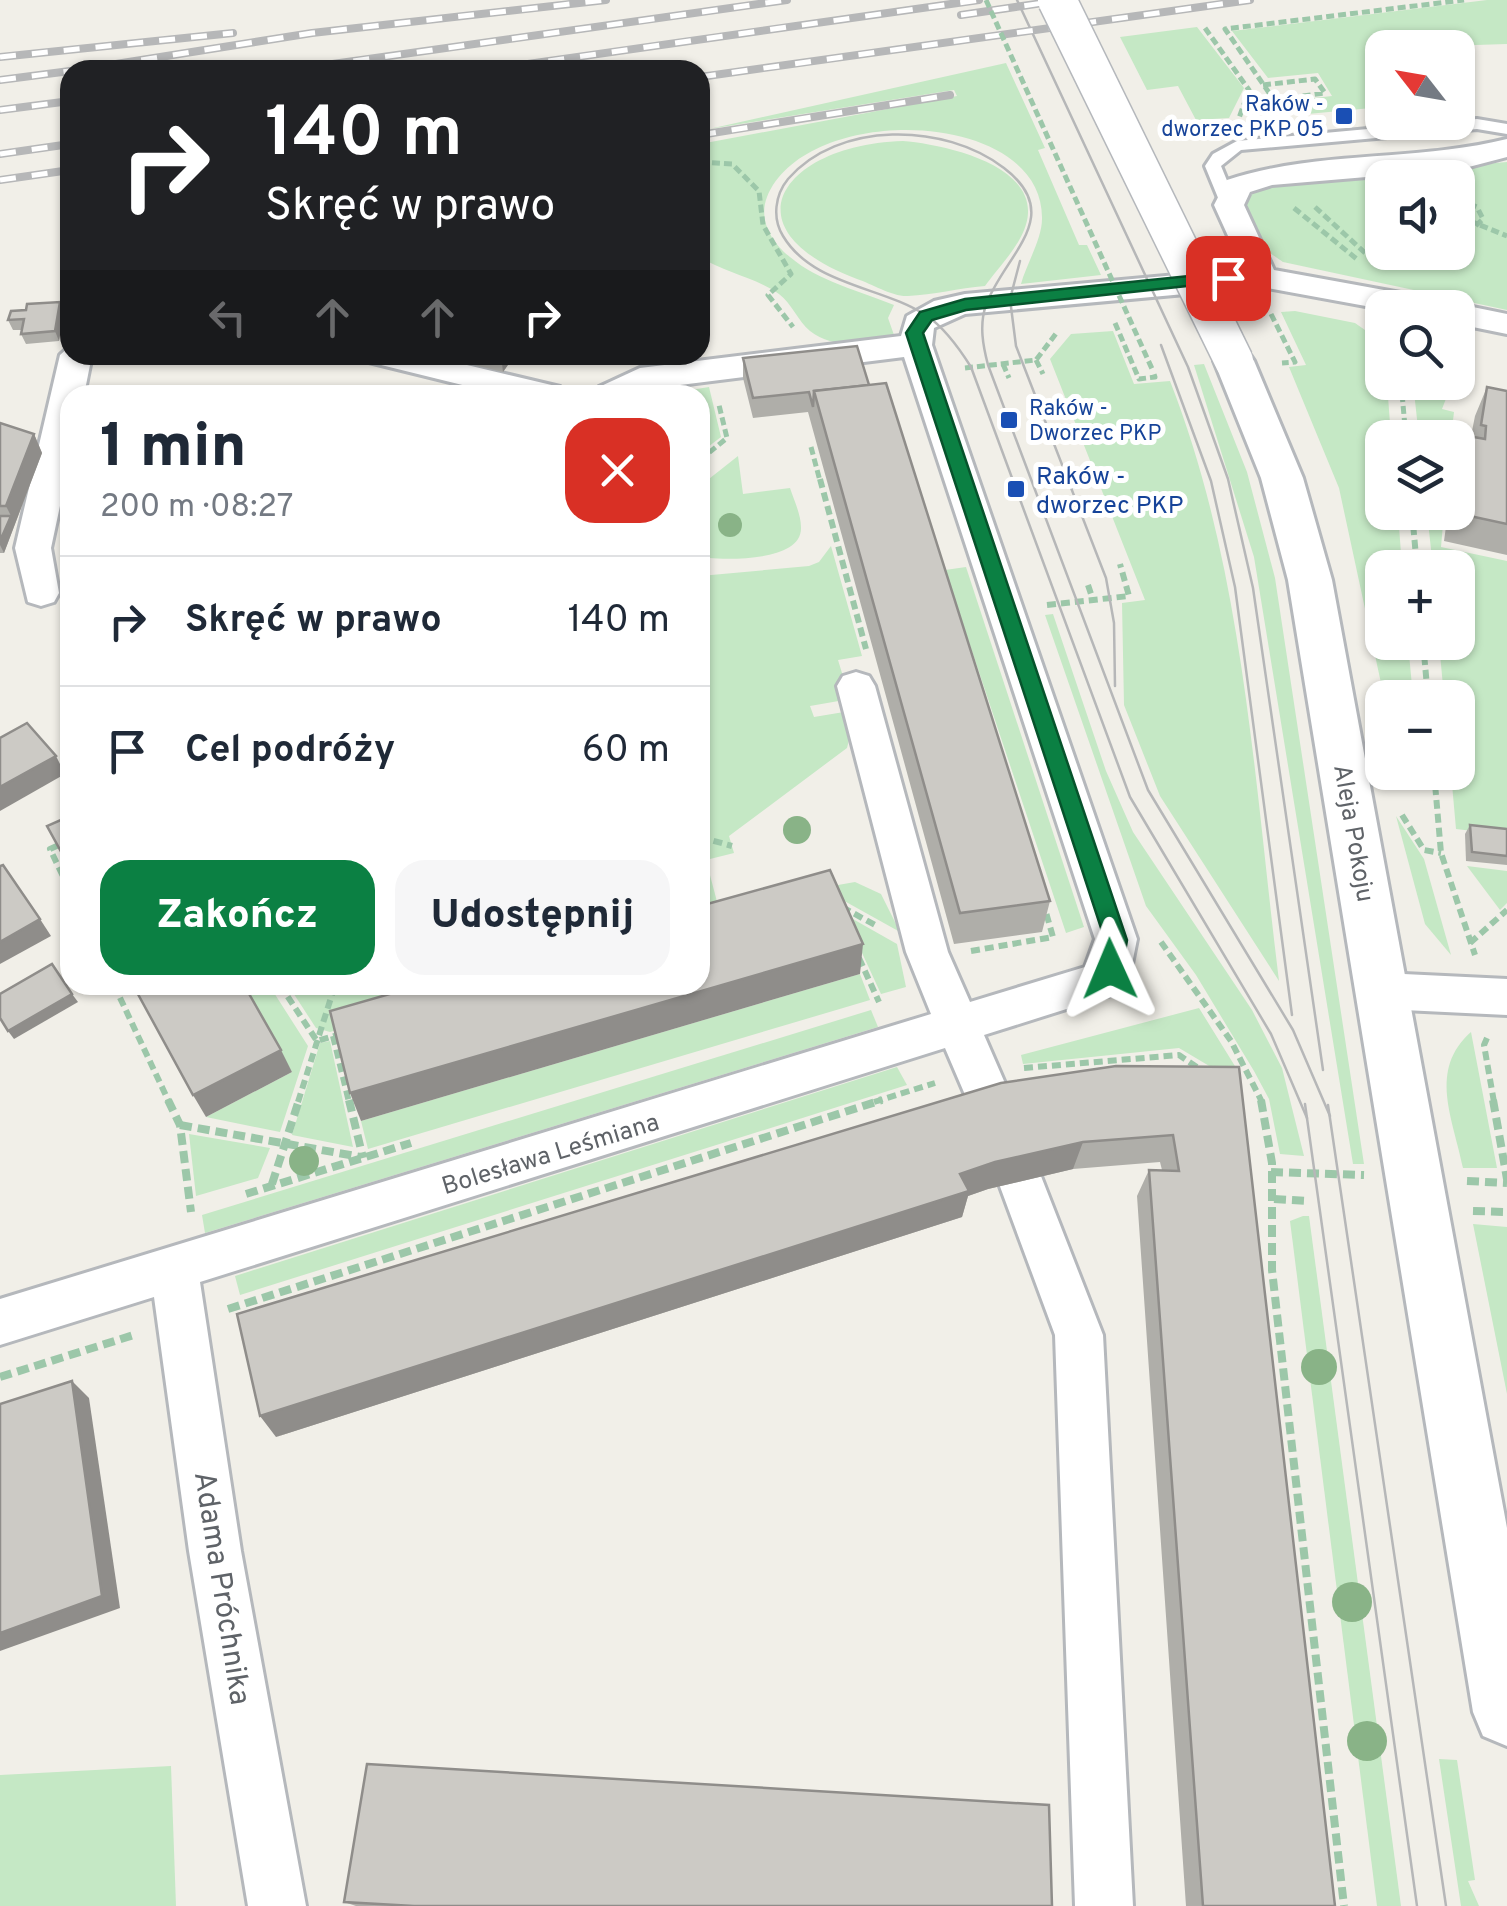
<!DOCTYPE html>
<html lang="pl">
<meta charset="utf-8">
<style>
body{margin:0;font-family:Overpass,sans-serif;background:#f6f6f7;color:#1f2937;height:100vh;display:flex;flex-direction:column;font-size:38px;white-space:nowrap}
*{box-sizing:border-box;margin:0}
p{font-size:32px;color:#747a83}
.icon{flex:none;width:55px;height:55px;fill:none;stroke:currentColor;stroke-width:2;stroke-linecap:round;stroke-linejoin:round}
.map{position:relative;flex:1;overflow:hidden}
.panel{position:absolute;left:60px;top:385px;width:650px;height:610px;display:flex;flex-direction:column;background:#fff;border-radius:30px;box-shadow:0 2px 8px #0004}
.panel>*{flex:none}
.top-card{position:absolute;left:60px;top:60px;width:650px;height:305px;border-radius:30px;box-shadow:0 2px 8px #0004;background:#202124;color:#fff;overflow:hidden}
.needle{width:65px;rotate:301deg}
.fabs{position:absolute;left:1365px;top:30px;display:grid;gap:20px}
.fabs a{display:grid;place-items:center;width:110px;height:110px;border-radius:20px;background:#fff;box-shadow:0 2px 8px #0004;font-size:50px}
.pin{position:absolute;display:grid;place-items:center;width:85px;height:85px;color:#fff;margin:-42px;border-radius:20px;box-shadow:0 5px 15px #0006}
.me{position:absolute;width:110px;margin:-55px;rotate:359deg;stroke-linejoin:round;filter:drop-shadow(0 0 8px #0008)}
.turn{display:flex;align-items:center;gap:35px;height:210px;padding:0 40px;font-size:45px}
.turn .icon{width:130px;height:130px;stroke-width:2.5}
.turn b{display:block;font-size:70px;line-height:85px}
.lanes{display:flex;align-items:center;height:95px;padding:0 40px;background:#0003;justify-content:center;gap:50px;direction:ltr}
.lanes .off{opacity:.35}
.round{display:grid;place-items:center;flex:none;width:105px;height:105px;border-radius:30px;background:#f6f6f7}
.overview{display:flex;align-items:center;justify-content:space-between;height:170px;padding:0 40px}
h1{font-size:60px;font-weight:800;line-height:75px}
.cta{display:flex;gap:20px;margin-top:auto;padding:20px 40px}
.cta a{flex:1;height:115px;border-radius:30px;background:#0b8043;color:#fff;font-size:40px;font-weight:800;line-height:115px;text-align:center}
.cta a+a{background:#f6f6f7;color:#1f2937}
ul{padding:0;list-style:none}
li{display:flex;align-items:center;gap:30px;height:130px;padding:0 40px;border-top:2px solid #e0e1e3}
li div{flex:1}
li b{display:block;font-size:38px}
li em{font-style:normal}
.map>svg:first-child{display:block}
.green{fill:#c5e8c5;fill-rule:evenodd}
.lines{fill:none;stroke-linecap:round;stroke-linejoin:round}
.service-casing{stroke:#b5b8bc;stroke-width:6}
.minor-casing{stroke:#b5b8bc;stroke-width:6}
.tertiary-casing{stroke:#b5b8bc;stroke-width:6}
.path-far2{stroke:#9cc7a9;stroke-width:5;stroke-dasharray:8 4;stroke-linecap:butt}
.path-far1{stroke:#9cc7a9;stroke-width:6;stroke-dasharray:9 5;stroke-linecap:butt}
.path{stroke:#9cc7a9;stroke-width:8;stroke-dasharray:12 6;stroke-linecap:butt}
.service{fill:#fff;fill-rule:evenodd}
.minor{fill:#fff;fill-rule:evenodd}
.tertiary{fill:#fff;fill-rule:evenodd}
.tram{stroke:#b6b7b8;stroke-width:2.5}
.rail-casing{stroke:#b6b7b8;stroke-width:8}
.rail{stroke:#fff;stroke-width:5;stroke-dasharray:16;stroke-linecap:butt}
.tertiary-bridge-casing{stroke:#b5b8bc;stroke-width:41;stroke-linecap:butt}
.path-bridge{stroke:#9cc7a9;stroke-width:5;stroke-dasharray:8 4;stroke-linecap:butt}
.tertiary-bridge{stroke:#fff;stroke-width:38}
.tree{fill:#89b387}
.wall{fill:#afaea9}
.shaded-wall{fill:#8f8d8a}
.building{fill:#cccac5;stroke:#8f8d8a;stroke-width:2.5}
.route{fill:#0b8043;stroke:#07532c;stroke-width:2.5}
.transit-dot{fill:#1a4fb4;stroke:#fff;stroke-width:4}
.labels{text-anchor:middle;stroke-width:10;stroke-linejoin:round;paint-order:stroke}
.far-transit-label{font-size:22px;fill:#164399;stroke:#fff;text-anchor:end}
.transit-label{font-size:25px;fill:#164399;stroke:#fff;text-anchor:start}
.street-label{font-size:25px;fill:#5f6368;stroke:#fff}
.near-street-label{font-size:30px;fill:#5f6368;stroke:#fff}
</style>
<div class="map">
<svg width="1507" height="1906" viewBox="0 0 1507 1906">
<rect width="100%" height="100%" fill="#f1efe8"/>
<g class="green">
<path d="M1487,0H1507V44L1382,48V107L1297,115L1287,101L1332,96L1318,73L1268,78L1232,31Z"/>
<path d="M1197,27L1244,88L1229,118L1196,120L1178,86L1147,90L1120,37Z"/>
<path d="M1006,63L1045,148L1038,150L1079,245H1087L1101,275L1021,284C1026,265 1042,239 1042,219C1044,108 806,101 767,197C758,220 772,243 790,257C818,281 860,291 894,305L888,318L894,335C869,347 833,349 810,331C798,321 792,304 779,294C755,277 725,273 700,257V144L957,96L954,90L709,129Z"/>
<path d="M903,141C940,144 1030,162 1028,213C1027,240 999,266 985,286C959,288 933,295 908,296C893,297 872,284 857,279C720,227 787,144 903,141Z"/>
<path d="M1507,162V310L1283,262L1264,249L1243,210L1253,192L1275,182ZM1382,178H1458V252H1382Z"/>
<path d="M1295,311L1355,323L1382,342V382L1387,383L1391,437L1382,438V512L1398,513L1402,567L1382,568V642L1408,643L1413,697H1384L1339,488L1289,367L1306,365L1281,312Z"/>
<path d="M1113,331L1134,384L1170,381C1244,570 1254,781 1279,981L1160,796L1124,705L1122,603L1145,600L1050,359L1071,334Z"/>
<path d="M1204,364L1247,472L1275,578L1364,1164H1353L1254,557L1194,365Z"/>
<path d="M1413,383H1452L1442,409L1454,412L1451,437H1419Z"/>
<path d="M709,387L721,437L700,453V395H660Z"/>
<path d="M738,456L743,494L790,488C794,500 801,515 801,527C803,561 731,560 709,558L700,555V486Z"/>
<path d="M1427,513H1444L1441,547L1507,561V835L1456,829L1451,773L1458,772V698L1444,697L1439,643L1458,642V568L1433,567Z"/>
<path d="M831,546L862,656L838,660L850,699L810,706L814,717L844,712L850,736L847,748L729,836L734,853L706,860L720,913L700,919V576L809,566L819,562Z"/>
<path d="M966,567L1084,927L1066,933L945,570Z"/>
<path d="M1053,614L1106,771L1133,832L1252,1010L1282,1068L1304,1156L1280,1154L1269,1099L1254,1071L1196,975L1146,906L1045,615Z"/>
<path d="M1396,816L1424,859L1451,955L1425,924Z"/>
<path d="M1467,866L1507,871V903L1500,910Z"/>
<path d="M855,882L881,894L900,932L821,888Z"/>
<path d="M844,914L897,944L906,987L881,994Z"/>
<path d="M860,974L870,1000L368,1149L361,1121Z"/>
<path d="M241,985H269L308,1046L280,1132L206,1117L292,1072Z"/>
<path d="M288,985H484L330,1032L316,1028Z"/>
<path d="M1199,1008L1238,1071L1216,1070L1179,1048L1023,1064L1021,1055Z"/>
<path d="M871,1010L878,1027L205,1233L202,1215Z"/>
<path d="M1471,1032L1497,1168H1463C1453,1118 1428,1070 1471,1032Z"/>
<path d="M330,1041L353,1147L292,1135L320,1043Z"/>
<path d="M897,1067L907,1085L240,1295L235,1276Z"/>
<path d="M189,1134L270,1148L258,1178L196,1196Z"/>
<path d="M1303,1216H1309L1401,1906H1377L1290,1221Z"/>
<path d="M1473,1224L1507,1227V1394Z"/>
<path d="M1439,1759L1457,1760L1475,1880L1468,1881L1479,1906H1461Z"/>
<path d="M171,1766L176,1906H0V1775Z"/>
</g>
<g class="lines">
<defs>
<path id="service" d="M1477,119L1507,124V134L1477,129L1241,150L1221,166L1237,205L1229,210L1221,205L1205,166L1213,154L1237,141Z"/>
<g id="minor">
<path d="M1507,139V157L1461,169L1272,185L1250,192L1244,205L1274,270L1428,298L1444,308L1382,309L1262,287L965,314L934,328L932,345L1137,939L1131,969L1114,994L984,1035L1017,1111L1010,1125L994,1131L978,1125L945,1048L200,1282L241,1551L306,1906H248L189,1551L154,1297L0,1345V1299L931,1014L906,952L837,686L843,676L856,672L869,676L875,686L948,952L970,1002L1085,967L1095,939L904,357L648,389L637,395H594L599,387L640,368L901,336L907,316L934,301L965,294L1243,269L1214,205L1227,180C1317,150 1415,162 1507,139Z"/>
<path d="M1458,304L1507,314V334L1458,324V308H1446Z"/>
<path d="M70,346V355H92L84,395H70V459L51,548L59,593L54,602L41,606L28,602L15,548L60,355Z"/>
<path d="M365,355H425L560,387L565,395H503L369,362Z"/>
<path d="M1383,973L1507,979V1015L1383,1009L1368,1004L1361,991L1368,978Z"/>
<path d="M1021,1160L1037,1166L1103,1335L1133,1906H1075L1055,1335L998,1181L1005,1166Z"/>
</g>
<path id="tertiary" d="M1234,348L1248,352L1254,361L1303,478L1332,580L1507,1528V1746L1483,1736L1473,1712L1288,580L1261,478L1214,361L1220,352Z"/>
</defs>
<use href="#service" class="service-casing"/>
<use href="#minor" class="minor-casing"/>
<use href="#tertiary" class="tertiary-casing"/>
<g class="path-far2">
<path d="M1205,28L1249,90L1239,118"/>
<path d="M1263,85L1315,79L1325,93L1273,100"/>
<path d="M1283,113L1225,29L1464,0"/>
<path d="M1196,125L1215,124"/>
<path d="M700,162L732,164L759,191L763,225L791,274L768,295L793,327"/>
<path d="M1458,199L1477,207L1483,219L1470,231L1458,233"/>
<path d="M1315,207L1376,263"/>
<path d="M1294,208L1358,260"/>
<path d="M1458,216L1507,236"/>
<path d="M1390,266L1403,252"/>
<path d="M54,308L70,304"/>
<path d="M1271,314L1295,362L1282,363"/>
<path d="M1115,323L1139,379L1155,377L1153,371"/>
<path d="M1036,360L1043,374"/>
<path d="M1003,364L1009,378"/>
<path d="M965,368L1036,360L1058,331"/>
<path d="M1401,382L1406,438"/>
<path d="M811,447L820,481"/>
<path d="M700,460L727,438L719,405"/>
</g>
<g class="path-far1">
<path d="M820,479L866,649"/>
<path d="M1412,512L1417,568"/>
<path d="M1088,585L1093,600"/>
<path d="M1047,605L1129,596L1120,564"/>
<path d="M1423,642L1428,698"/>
<path d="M1434,772L1441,853L1475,955"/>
<path d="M1402,815L1424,850L1441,853"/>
<path d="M700,837L732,846"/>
<path d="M70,840L50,849L70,891"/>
<path d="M842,907L875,925"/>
<path d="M1161,942L1231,1041L1262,1102"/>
<path d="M1470,943L1507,910"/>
<path d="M971,951L1053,937L1045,909"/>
<path d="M859,958L879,1002"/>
<path d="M114,985L169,1102"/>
<path d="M280,985L317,1041L341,1034"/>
<path d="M402,985L404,999"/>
<path d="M333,1036L349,1102"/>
<path d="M1487,1038L1484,1045L1494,1102"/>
<path d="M1024,1068L1179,1055L1201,1070"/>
<path d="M298,1102L335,985"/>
<path d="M874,1102L935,1083"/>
</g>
<g class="path">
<path d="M168,1100L180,1125L191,1212"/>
<path d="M349,1100L363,1158"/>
<path d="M1261,1100L1272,1163V1270L1344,1906"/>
<path d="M1493,1100L1507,1179"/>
<path d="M180,1125L361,1157"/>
<path d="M1271,1172L1364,1175"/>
<path d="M1467,1181L1507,1183"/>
<path d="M272,1184L299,1100"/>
<path d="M246,1194L411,1143"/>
<path d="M1274,1199L1309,1201"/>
<path d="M1473,1211L1507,1212"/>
<path d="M228,1309L882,1100"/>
<path d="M0,1377L137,1334"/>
</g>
<use href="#service" class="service"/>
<use href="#minor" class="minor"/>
<use href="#tertiary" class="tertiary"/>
<g class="tram">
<path d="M1017,0L1188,367L1228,479L1253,588L1323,1070"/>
<path d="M1020,261L1010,299L1016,346L1106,578L1114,623L1115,686"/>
<path d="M1161,345L1211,481L1235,587L1292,1015"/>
<path d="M1305,1104L1417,1906"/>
<path d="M1328,1105L1446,1906"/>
<path d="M1307,1118L1271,1034L1130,797L971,367C959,348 945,328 927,316C882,286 813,286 783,236C772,218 775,195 788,179C838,121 944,122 1004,168C1067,216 1004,255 986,305C979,325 983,346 988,365L1148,790L1293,1030L1330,1116"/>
</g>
<defs>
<g id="rail">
<path d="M961,15L1063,0"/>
<path d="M0,57L233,33"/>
<path d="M78,70L312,33L606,0"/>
<path d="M290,70L787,0"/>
<path d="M485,70L979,0"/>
<path d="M700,77L1250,0"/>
<path d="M0,80L70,71"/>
<path d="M0,110L70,101"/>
<path d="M700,135L950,95"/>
<path d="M0,154L70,144"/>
<path d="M0,180L70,170"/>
</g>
</defs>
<use href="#rail" class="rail-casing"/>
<use href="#rail" class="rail"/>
<defs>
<path id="tertiary-bridge" d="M1057,0L1234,361"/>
</defs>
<use href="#tertiary-bridge" class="tertiary-bridge-casing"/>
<path class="path-bridge" d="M986,0L1153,371"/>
<use href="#tertiary-bridge" class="tertiary-bridge"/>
</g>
<g class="tree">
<circle cx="730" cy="525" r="12"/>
<circle cx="797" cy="830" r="14"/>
<circle cx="304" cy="1161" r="15"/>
<circle cx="1319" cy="1367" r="18"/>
<circle cx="1352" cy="1602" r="20"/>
<circle cx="1367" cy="1741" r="20"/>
</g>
<g class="wall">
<path d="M64,312L59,341L26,344L21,334L22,330H13L8,320Z"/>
<path d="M457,355H515L503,372L458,361Z"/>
<path d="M743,358L869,385L1050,901L1042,932L954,944L808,412L753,418L743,378Z"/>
<path d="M1487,387L1507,391V555L1444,541L1448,512H1458V459L1468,436H1471L1475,416Z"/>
<path d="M0,423L34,434L42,453L4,553H0Z"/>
<path d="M1470,825L1507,829V865L1466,861L1465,834Z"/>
<path d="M1239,1067L1335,1906H1186L1137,1196L1149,1170H1162L1160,1162L1073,1169L988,1189L968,1196L962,1217L276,1437Z"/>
<path d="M344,1902L1052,1906H356Z"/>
</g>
<g class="shaded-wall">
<path d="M60,302L64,312L59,341L55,331Z"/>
<path d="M501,355H515L503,372Z"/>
<path d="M34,434L42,453L4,553L0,545V541L11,516L6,506Z"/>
<path d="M56,756L65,774L0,811V787Z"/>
<path d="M40,919L51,936L0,964V942Z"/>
<path d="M863,944L860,974L361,1121L350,1093Z"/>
<path d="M72,994L78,1002L14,1039L8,1031Z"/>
<path d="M281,1050L292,1072L206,1117L193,1095Z"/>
<path d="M1083,1142L1073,1169L988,1189L968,1196L962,1217L276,1437L260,1416L995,1162Z"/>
<path d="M72,1381L89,1398L120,1608L0,1651V1594Z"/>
</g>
<g class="building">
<path d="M60,302L55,331L21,334L24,319L8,320L11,311L26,310L27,304Z"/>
<path d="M857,346L869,385L814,391L813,407L809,392L753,398L743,358Z"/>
<path d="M886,383L1050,901L960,913L814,391Z"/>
<path d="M1487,387L1507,391V524L1456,513L1468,436L1485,439L1486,426L1481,425Z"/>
<path d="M0,423L34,434L6,506H0Z"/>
<path d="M0,516H11L0,541Z"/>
<path d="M27,723L56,756L0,787V738Z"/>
<path d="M70,816V868L47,826Z"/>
<path d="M1470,825L1507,829V856L1472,852Z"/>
<path d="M3,865L40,919L0,942V866Z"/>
<path d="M830,870L863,944L350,1093L330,1011L421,985H700V906Z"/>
<path d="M52,964L72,994L8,1031L0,1018V994Z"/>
<path d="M133,985H244L281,1050L193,1095Z"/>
<path d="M1116,1066L1239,1067L1335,1906H1203L1149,1170L1179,1171L1173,1135L1083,1142L995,1162L960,1174L969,1191L260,1416L237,1314L1001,1083Z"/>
<path d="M72,1381L102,1596L0,1633V1404Z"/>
<path d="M367,1764L1049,1805L1052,1906H414L344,1902Z"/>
</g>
<path class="route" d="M1228,272L1236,278L1233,281L966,310L932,320L923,333L1127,940L1122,969L1110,978L1099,969L1105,940L906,333L920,312L965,299Z"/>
<g class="transit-dot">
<rect x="1334" y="106" width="20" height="20" rx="5"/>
<rect x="999" y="410" width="20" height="20" rx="5"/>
<rect x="1006" y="479" width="20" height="20" rx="5"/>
</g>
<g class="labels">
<g class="far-transit-label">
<text x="1324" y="111">Raków -<tspan x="1324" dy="25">dworzec PKP 05</tspan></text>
<text x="1029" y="415" text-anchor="start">Raków -<tspan x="1029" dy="25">Dworzec PKP</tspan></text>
</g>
<g class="transit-label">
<text x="1036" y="484">Raków -<tspan x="1036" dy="29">dworzec PKP</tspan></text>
</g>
<g class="street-label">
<text transform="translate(1355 833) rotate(80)" y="9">Aleja Pokoju</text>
<text transform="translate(550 1153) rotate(-17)" y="9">Bolesława Leśmiana</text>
</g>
<g class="near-street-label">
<text transform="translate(223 1588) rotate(81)" y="10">Adama Próchnika</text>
</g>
</g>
</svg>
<div class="fabs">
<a><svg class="needle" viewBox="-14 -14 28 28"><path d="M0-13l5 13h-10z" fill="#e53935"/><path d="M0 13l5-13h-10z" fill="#747a83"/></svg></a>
<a><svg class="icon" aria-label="sound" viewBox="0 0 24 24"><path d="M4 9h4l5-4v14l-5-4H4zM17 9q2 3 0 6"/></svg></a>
<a><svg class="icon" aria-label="search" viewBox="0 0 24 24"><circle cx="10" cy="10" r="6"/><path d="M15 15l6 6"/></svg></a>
<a><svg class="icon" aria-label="layers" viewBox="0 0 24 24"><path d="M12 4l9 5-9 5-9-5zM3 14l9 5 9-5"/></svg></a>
<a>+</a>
<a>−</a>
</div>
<div class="pin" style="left:1228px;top:278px;background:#d93025"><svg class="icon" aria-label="arrive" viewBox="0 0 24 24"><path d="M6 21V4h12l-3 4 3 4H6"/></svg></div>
<svg class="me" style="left:1110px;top:969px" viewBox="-20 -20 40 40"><path d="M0-17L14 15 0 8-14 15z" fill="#0b8043" stroke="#fff" stroke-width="4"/></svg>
<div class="top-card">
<div class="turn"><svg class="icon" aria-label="right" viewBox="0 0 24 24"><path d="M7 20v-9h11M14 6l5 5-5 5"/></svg><div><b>140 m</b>Skręć w prawo</div></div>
<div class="lanes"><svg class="icon off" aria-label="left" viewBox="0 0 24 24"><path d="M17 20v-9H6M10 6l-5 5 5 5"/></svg><svg class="icon off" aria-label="ahead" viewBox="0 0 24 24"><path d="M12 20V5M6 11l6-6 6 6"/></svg><svg class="icon off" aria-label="ahead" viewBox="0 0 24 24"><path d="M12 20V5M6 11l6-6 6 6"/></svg><svg class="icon" aria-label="right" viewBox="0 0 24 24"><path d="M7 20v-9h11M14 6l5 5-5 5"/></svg></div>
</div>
<section class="panel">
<div class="overview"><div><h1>1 min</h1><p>200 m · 08:27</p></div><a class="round" style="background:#d93025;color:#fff"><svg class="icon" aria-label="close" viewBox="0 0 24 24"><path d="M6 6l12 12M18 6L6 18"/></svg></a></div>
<ul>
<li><svg class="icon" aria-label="right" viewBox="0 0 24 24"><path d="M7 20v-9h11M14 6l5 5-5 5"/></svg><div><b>Skręć w prawo</b></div><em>140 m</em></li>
<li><svg class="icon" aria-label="arrive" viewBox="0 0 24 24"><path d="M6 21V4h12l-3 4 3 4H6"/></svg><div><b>Cel podróży</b></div><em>60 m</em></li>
</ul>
<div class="cta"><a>Zakończ</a><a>Udostępnij</a></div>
</section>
</div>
